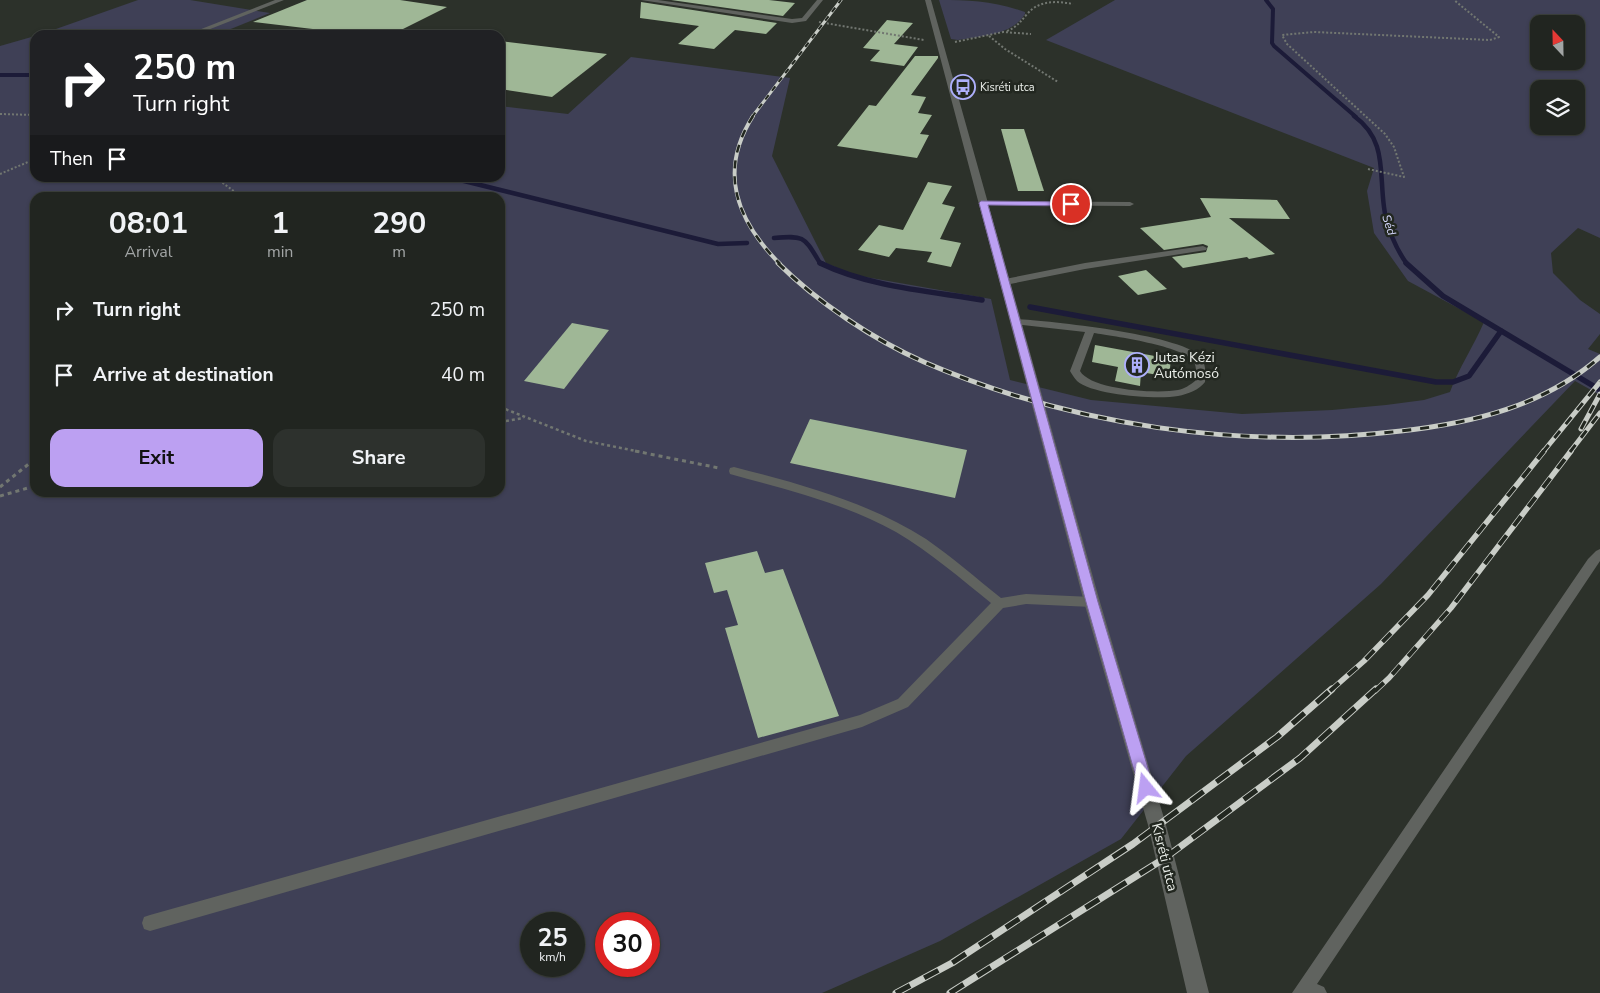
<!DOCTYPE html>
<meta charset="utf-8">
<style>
body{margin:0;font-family:"Nunito Sans",sans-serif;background:#2d312d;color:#f1f3f6;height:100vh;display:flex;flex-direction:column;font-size:19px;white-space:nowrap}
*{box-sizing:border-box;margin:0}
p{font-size:16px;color:#a2a5a5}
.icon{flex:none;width:28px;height:28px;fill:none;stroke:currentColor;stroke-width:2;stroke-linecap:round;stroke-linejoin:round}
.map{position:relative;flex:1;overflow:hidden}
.sheet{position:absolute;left:30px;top:192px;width:475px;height:305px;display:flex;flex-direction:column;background:#212520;border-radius:15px;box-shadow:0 1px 4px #0004,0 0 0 1px #3e423e}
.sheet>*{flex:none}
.guide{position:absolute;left:30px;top:30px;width:475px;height:152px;border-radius:15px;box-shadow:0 1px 4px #0004,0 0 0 1px #3e423e;background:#202124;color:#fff;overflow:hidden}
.needle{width:32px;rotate:338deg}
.buttons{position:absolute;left:1530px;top:15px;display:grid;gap:10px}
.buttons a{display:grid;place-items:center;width:55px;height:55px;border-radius:10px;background:#212520;box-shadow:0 1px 4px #0004,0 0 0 1px #3e423e;font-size:25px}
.speed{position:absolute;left:520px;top:912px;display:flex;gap:10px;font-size:25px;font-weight:700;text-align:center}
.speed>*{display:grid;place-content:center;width:65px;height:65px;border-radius:50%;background:#212520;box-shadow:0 1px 4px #0004,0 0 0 1px #3e423e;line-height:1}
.speed small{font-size:12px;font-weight:400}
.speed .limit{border:8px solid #d22;background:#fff;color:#111}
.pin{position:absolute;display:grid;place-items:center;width:42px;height:42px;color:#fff;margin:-21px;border:2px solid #fff;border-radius:50%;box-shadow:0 1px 5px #0007}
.me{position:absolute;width:55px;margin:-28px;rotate:344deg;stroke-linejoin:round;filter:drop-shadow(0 0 4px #0008)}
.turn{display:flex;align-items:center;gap:18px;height:105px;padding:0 20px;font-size:22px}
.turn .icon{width:65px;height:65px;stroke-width:2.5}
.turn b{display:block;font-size:35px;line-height:42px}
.then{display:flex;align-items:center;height:48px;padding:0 20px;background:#0003;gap:10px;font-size:19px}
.eta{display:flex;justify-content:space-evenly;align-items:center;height:85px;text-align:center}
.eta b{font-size:30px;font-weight:700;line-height:35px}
.action{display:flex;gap:10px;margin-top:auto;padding:10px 20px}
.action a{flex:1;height:58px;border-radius:15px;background:#bca0f2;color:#111;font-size:20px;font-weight:700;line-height:58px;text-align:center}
.action a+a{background:#2d312d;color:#f1f3f6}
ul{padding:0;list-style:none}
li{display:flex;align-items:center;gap:15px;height:65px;padding:0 20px}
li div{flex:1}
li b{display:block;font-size:19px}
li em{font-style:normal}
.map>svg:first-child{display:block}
.green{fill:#3f4056;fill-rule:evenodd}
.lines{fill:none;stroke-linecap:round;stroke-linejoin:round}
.stream-far2{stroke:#1c1b38;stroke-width:4}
.stream-far1{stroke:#1c1b38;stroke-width:4.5}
.stream{stroke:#1c1b38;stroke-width:5.5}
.building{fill:#9fb796}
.path-far2{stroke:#727771;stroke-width:2;stroke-dasharray:2 2;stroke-linecap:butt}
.path-far1{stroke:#727771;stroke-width:2.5;stroke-dasharray:3 3;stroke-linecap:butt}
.path{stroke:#727771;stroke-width:3;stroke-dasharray:4 4;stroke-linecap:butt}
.service{fill:#60635f;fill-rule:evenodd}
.minor{fill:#60635f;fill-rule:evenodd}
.rail-far4-casing{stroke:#c9cdc7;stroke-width:3}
.rail-far3-casing{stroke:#c9cdc7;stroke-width:4}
.rail-far2-casing{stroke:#c9cdc7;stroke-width:5}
.rail-far1-casing{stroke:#c9cdc7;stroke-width:5.5}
.rail-casing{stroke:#c9cdc7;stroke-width:7}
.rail-far4{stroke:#222720;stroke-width:2;stroke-dasharray:5.5;stroke-linecap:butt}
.rail-far3{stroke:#222720;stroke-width:2.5;stroke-dasharray:8;stroke-linecap:butt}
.rail-far2{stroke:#222720;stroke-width:3;stroke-dasharray:9;stroke-linecap:butt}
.rail-far1{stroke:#222720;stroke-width:4;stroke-dasharray:12;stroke-linecap:butt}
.rail{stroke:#222720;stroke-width:5;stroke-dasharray:16;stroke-linecap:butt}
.route{fill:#bca0f2;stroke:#7a689d}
.labels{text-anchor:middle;stroke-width:5;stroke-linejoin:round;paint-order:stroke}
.far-poi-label{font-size:11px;fill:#ebefea;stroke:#222720;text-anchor:start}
.far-water-label{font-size:12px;font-style:italic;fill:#d5d7fc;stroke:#222720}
.poi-label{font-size:14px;fill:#ebefea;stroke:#222720;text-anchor:start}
.street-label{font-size:14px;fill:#ebefea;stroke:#222720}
</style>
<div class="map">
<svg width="1600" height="993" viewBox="0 0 1600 993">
<rect width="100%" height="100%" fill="#2c312a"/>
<g class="green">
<path d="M138,0H190L270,13L216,35H39Z"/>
<path d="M939,0C970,0 994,1 1025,12V14C1013,35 979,36 958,40L951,39Z"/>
<path d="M1115,0H1600V238L1578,228L1551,253L1553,273L1580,300L1600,314V334L1588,349L1600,354V395L1575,381L1381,584L1186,756L1121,839L940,941L822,993H0V46L35,36V178H500V106L568,114L631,57L790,78L772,156L826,263L854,275L991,299L1010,380L1091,400L1242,414L1332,410L1386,405L1424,400L1450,392C1459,367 1474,346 1484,322L1408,281L1374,233L1367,191L1374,168L1046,40ZM1539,24H1576V61H1539ZM1539,89H1576V126H1539ZM35,198H500V492H35ZM531,924H574V966H531ZM606,924H649V966H606Z"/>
</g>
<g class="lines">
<g class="stream-far2">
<path d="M1266,0L1273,9L1272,43L1274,46L1356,117"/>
<path d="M0,75H35"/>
</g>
<g class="stream-far1">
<path d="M1354,116C1387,140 1379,171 1384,207C1386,226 1396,249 1407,264"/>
<path d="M452,178L718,244L747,243"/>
<path d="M774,238C805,235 804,237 820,263L823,264"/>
</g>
<g class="stream">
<path d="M820,263C870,287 928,291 982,300"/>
<path d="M1406,263L1443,296L1600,390"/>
<path d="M1030,307L1436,382H1453L1469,376L1501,331"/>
</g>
</g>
<g class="building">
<path d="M307,0H400L447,7L391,35H363L253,22Z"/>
<path d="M671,0H769L795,3L783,16Z"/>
<path d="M641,2L777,23L766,34L735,30L714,49L678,44L699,26L640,18Z"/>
<path d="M887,20L913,23L894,44L918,47L904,66L870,61L880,50L863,48Z"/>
<path d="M500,41L607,54L552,97L500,89Z"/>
<path d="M915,56H938V58L911,95L926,97L918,113L932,115L920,134L929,135L917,158L837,146L869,105L876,106Z"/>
<path d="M1001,129H1024L1044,191H1018Z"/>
<path d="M928,182L952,186L942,204L955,207L940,239L961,243L951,267L927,262L932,252L896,248L889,257L858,250L879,225L903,230Z"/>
<path d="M1200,198L1277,200L1290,219L1229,218L1275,254L1249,259L1247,257L1183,268L1172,257L1206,252L1208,246L1203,244L1164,250L1140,228L1211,217Z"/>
<path d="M1146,270L1167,289L1138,295L1118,276Z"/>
<path d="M572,323L609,330L564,389L524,381Z"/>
<path d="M1095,345L1171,359L1169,377L1141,372L1140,386L1115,381L1118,367L1092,362Z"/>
<path d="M810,419L967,450L955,498L790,463Z"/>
<path d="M757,551L765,573L783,569L839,716L758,738L725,628L738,625L727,590L714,593L705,563Z"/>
</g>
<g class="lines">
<g class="path-far2">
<path d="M819,22L924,40"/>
<path d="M1007,31C1017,27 1021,21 1028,13C1040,0 1057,1 1073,4"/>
<path d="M989,36L1005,49L1058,82"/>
<path d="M955,42L1003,32L1031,34"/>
<path d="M0,114L35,115"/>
<path d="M1368,169L1404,177L1394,147L1385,134L1287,44L1282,35L1314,32L1490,40L1499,37L1454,0"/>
<path d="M0,174L35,159"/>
<path d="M216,178L235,192L237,198"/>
</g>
<g class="path-far1">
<path d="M500,407L586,441L641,452"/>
<path d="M500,422L524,418"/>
</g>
<g class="path">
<path d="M635,451L719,468"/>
<path d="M0,487L35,459"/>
<path d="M0,496L35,486"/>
</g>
<g class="service">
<path d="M980,201L1130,202L1134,204L1130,206L983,205L979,203Z"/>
<path d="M1203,246L1207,248L1206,250L1085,269L1005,285L1001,282L1005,279L1085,263Z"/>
<path d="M1016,319C1050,321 1178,334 1200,356C1206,364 1206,373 1205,382C1199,390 1188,394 1178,396C1158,400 1092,395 1077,381C1074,378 1072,374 1070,371L1085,332L1013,324L1011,322ZM1094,333C1113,336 1185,346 1194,362C1197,368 1196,375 1195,381C1190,385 1184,389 1178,390C1157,394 1091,390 1080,371Z"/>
<path d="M734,467C800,484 868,502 926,539C952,557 976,578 1001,598L1026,594L1092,597L1096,598L1098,602L1096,606L1092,607L1026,604L1003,608L908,707L862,727L150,931L144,929L142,923L144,917L150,915L860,715L898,699L991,603C960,578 930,552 896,532C844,503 787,490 730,474L729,471L730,468Z"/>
<path d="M1600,549V561L1317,984L1324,987L1327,993H1292L1588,559L1596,551Z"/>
</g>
<g class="minor">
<path d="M275,0H284L195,35H186Z"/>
<path d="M641,0H658L792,19L802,18L817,0H823L806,21L792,23Z"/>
<path d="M925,0H931L1100,602L1166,825L1209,993H1187L1148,825L1084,602Z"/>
</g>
<defs>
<path id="rail-far4" d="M752,117L841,0"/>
<path id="rail-far3" d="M753,116C718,171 736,220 780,264"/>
<g id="rail-far2">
<path d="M778,263C817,302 874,340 924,362C1072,426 1241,450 1401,431C1473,423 1544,406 1600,357"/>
<path d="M1581,429L1600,394"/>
<path d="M1543,452L1600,382"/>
<path d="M1570,452L1600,413"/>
</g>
<g id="rail-far1">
<path d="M1330,691L1364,661L1428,595L1544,451"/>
<path d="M1375,691L1389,678L1451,608L1571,451"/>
</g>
<g id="rail">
<path d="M896,993L952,963L1133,844L1277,737L1332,689"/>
<path d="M950,993L1165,858L1300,758L1376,689"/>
</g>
</defs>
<use href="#rail-far4" class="rail-far4-casing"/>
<use href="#rail-far3" class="rail-far3-casing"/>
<use href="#rail-far2" class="rail-far2-casing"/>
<use href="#rail-far1" class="rail-far1-casing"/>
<use href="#rail" class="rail-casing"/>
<use href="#rail-far4" class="rail-far4"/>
<use href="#rail-far3" class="rail-far3"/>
<use href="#rail-far2" class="rail-far2"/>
<use href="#rail-far1" class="rail-far1"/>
<use href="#rail" class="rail"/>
</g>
<path class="route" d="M981,201L1071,202L1075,204L1071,206L988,205L1098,602L1154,788L1152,793L1146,795L1141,793L1139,788L1086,602L979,203Z"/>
<defs>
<symbol id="bus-ring" viewBox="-11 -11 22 22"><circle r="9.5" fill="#222720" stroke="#adaffb" stroke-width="1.5"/><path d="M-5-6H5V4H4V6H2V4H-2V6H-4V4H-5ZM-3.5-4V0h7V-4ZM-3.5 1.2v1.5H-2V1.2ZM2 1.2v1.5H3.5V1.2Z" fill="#adaffb"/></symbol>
<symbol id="building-ring" viewBox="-11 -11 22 22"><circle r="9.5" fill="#222720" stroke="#adaffb" stroke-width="1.5"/><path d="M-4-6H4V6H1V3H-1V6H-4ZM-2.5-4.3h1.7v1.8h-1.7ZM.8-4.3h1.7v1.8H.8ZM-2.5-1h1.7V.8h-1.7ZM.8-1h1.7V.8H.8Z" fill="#adaffb"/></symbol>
</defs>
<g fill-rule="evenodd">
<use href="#bus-ring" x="949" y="73" width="28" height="28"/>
<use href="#building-ring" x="1123" y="351" width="28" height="28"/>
</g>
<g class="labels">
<g class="far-poi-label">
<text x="980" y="91">Kisréti utca</text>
</g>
<g class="far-water-label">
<text transform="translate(1389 225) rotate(72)" y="4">Séd</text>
</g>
<g class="poi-label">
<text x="1154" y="362">Jutas Kézi<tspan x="1154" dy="16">Autómosó</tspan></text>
</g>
<g class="street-label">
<text transform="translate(1165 857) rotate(76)" y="5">Kisréti utca</text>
</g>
</g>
</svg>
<div class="buttons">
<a><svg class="needle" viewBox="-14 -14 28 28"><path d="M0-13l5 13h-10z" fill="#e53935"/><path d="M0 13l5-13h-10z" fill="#a2a5a5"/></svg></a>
<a><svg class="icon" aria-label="layers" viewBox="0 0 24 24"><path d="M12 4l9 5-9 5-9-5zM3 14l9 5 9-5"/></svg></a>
</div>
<div class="speed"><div>25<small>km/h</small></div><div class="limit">30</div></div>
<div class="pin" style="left:1071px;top:204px;background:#d93025"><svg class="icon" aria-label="arrive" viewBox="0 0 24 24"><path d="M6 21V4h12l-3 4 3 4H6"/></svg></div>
<svg class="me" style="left:1146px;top:788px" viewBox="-20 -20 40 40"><path d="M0-17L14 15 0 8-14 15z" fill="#bca0f2" stroke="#fff" stroke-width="4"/></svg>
<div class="guide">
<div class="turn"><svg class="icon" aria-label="right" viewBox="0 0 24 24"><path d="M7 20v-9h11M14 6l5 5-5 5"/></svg><div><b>250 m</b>Turn right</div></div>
<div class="then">Then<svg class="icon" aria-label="arrive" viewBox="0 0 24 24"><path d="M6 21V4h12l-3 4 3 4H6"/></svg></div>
</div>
<section class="sheet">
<div class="eta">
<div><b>08:01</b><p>Arrival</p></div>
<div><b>1</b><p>min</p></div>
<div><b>290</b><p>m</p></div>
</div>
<ul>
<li><svg class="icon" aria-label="right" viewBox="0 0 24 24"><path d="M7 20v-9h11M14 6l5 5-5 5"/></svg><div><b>Turn right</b></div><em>250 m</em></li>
<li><svg class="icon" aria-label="arrive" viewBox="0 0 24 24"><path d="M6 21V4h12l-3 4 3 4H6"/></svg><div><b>Arrive at destination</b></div><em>40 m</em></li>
</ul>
<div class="action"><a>Exit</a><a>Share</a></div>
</section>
</div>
